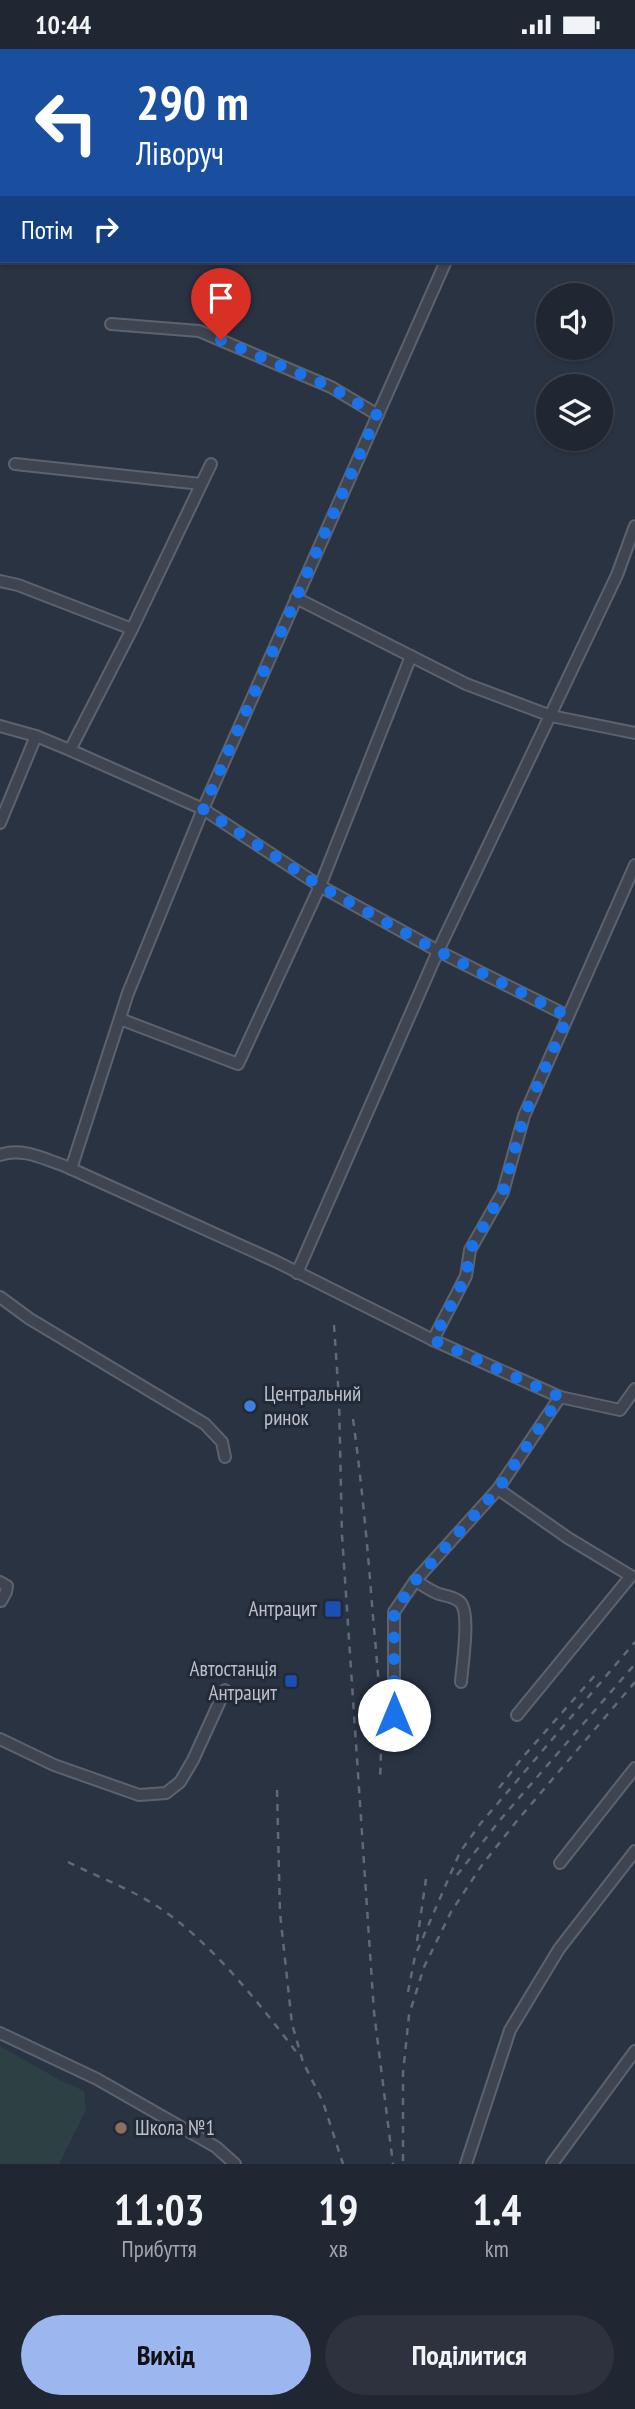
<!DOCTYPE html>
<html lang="uk">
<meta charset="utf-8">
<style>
body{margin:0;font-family:"PT Sans Narrow",sans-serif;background:#2d323e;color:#f1f3f6;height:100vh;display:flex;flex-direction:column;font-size:26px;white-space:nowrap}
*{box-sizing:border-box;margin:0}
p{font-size:23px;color:#a2a5ac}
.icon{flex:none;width:38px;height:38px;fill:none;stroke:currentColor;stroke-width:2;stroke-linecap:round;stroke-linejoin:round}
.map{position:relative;height:2115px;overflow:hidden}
.sheet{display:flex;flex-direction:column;background:#202632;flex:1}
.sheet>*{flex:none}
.banner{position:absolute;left:0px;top:0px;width:635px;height:214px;box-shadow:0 2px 5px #0004,0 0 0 2px #3d434d;background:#1a4fa0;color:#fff;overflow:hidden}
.buttons{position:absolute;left:536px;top:234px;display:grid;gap:14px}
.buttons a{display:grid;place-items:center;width:77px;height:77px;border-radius:50%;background:#202632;box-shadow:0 2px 5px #0004,0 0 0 2px #3d434d;font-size:35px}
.pin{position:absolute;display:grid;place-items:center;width:60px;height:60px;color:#fff;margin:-72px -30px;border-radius:50% 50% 50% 0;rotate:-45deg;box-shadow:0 0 7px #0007}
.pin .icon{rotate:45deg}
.me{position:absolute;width:77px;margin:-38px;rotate:0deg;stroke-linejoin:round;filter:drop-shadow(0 0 5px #0008)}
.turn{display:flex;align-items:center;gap:24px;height:147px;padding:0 21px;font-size:32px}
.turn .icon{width:91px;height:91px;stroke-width:2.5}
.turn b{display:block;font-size:49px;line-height:60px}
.then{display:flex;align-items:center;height:66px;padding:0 21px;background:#0003;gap:14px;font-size:26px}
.eta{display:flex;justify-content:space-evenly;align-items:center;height:119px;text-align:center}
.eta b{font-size:42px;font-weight:800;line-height:49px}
.primary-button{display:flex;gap:14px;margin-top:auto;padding:14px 21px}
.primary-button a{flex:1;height:80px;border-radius:42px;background:#9cb7f0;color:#111;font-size:28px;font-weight:800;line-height:80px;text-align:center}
.primary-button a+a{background:#2d323e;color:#f1f3f6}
.status{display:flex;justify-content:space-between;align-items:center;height:49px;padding:0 35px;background:#202632;direction:ltr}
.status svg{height:19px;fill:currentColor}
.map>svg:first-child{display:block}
.green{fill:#2d4144}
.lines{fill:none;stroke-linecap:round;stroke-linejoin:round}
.minor-casing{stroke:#5c636f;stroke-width:14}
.minor{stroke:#3e4551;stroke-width:10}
.rail{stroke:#616978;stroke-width:2.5;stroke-dasharray:7 7;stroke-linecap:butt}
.route{stroke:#1a73e8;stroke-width:12;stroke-dasharray:0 21.6}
.shop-dot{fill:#3f7fe0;stroke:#232a37;stroke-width:2.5}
.transit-dot{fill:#1a4fb4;stroke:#232a37;stroke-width:2.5}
.education-dot{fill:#8d6e63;stroke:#232a37;stroke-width:2.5}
.labels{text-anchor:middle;stroke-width:6;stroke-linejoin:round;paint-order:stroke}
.poi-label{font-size:21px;fill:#bbc0cb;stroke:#232a37;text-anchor:start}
</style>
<div class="status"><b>10:44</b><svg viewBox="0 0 49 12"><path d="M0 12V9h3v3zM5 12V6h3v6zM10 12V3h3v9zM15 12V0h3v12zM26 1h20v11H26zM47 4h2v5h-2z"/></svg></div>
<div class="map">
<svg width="635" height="2115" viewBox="0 0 635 2115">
<rect width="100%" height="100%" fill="#2a3342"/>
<g class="green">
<path d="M0,0H83L85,2H2V165L0,166Z"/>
<path d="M0,1997L58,2030L84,2042L86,2061L59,2115H0Z"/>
</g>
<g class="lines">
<defs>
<g id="minor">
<path d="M111,275L199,282L331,338L378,366"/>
<path d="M15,415L201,435"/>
<path d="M0,532L18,536L132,580"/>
<path d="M296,549L466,635L551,667L635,684"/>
<path d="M0,677L36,687L70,701L203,760L320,837L438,902L568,967"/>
<path d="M70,701L132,580L211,415"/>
<path d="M0,774L36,687"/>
<path d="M120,970L238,1015L320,837L411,607"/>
<path d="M0,1106C22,1098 44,1110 65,1117L275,1212L433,1291L560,1348L620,1361L635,1340"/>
<path d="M71,1120L128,944L203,760L446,212"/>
<path d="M297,1224L438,902L617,526L635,477"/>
<path d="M0,1248L30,1270L205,1375L222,1393L225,1408"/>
<path d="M433,1291L466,1227L470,1201L503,1143L524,1067L635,816"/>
<path d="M498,1440L568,1489L631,1527L517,1666"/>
<path d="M415,1532C423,1536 431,1542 439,1545C446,1547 455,1548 460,1553C471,1563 462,1618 461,1633"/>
<path d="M0,1533L7,1537L6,1543L1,1552"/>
<path d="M394,1666V1563L415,1532L498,1440L560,1348"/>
<path d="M0,1690L54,1716L139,1746L166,1744L180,1733L193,1711L225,1641"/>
<path d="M560,1814L635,1719"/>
<path d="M0,1984L97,2030L216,2098L235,2115"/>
<path d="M466,2115L510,1981L559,1900L635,1802"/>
<path d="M552,2115L635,2002"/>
</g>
</defs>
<use href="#minor" class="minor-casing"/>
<use href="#minor" class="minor"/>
<g class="rail">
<path d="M334,1276L339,1350L342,1486L374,1963L393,2115"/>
<path d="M353,1370C362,1436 368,1502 373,1568C378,1622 383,1676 380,1730"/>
<path d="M499,1739L522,1709L597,1624"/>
<path d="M277,1741L280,1864L292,1975L303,2013L323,2053L343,2115"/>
<path d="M68,1813C96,1827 128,1839 155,1856C209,1890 259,1954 297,2004"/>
<path d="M457,1826L500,1771L635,1615"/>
<path d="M417,1892L426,1830"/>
<path d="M408,1943L415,1907L460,1803L481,1774L635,1593"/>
<path d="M403,2112V2024L409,1966L424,1918L451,1863L482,1816L516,1773L635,1633"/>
</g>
</g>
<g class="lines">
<path class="route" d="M221,291L331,338L377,366L203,760L320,837L438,902L568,967L524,1067L503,1143L470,1201L466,1227L433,1291L560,1348L498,1440L415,1532L394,1563V1666"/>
</g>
<circle class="shop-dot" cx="250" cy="1357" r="7"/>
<g class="transit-dot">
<rect x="324" y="1551" width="18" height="18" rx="3.5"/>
<rect x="284" y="1625" width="14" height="14" rx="3.5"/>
</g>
<circle class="education-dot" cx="121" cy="2079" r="7"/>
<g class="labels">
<g class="poi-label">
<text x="264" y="1352">Центральний<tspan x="264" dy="24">ринок</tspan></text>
<text x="317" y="1567" text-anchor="end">Антрацит</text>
<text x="277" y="1627" text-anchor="end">Автостанція<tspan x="277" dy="24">Антрацит</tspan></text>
<text x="135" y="2086">Школа №1</text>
</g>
</g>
</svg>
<div class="buttons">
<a><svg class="icon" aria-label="sound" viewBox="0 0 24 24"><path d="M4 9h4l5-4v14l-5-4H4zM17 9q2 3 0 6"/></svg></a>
<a><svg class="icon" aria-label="layers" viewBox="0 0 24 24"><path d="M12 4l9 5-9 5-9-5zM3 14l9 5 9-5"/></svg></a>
</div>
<div class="pin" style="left:221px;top:291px;background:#d93025"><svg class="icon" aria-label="arrive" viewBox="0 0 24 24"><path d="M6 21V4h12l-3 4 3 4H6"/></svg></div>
<svg class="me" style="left:394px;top:1666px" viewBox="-20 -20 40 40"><circle r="19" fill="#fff"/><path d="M0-13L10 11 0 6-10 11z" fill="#1a73e8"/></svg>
<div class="banner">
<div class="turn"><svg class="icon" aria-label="left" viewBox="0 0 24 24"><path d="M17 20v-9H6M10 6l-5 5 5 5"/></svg><div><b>290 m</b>Ліворуч</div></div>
<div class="then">Потім<svg class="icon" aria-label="right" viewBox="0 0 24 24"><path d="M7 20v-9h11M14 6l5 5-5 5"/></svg></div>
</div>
</div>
<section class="sheet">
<div class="eta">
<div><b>11:03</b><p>Прибуття</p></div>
<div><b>19</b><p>хв</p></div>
<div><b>1.4</b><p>km</p></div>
</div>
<div class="primary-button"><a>Вихід</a><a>Поділитися</a></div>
</section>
